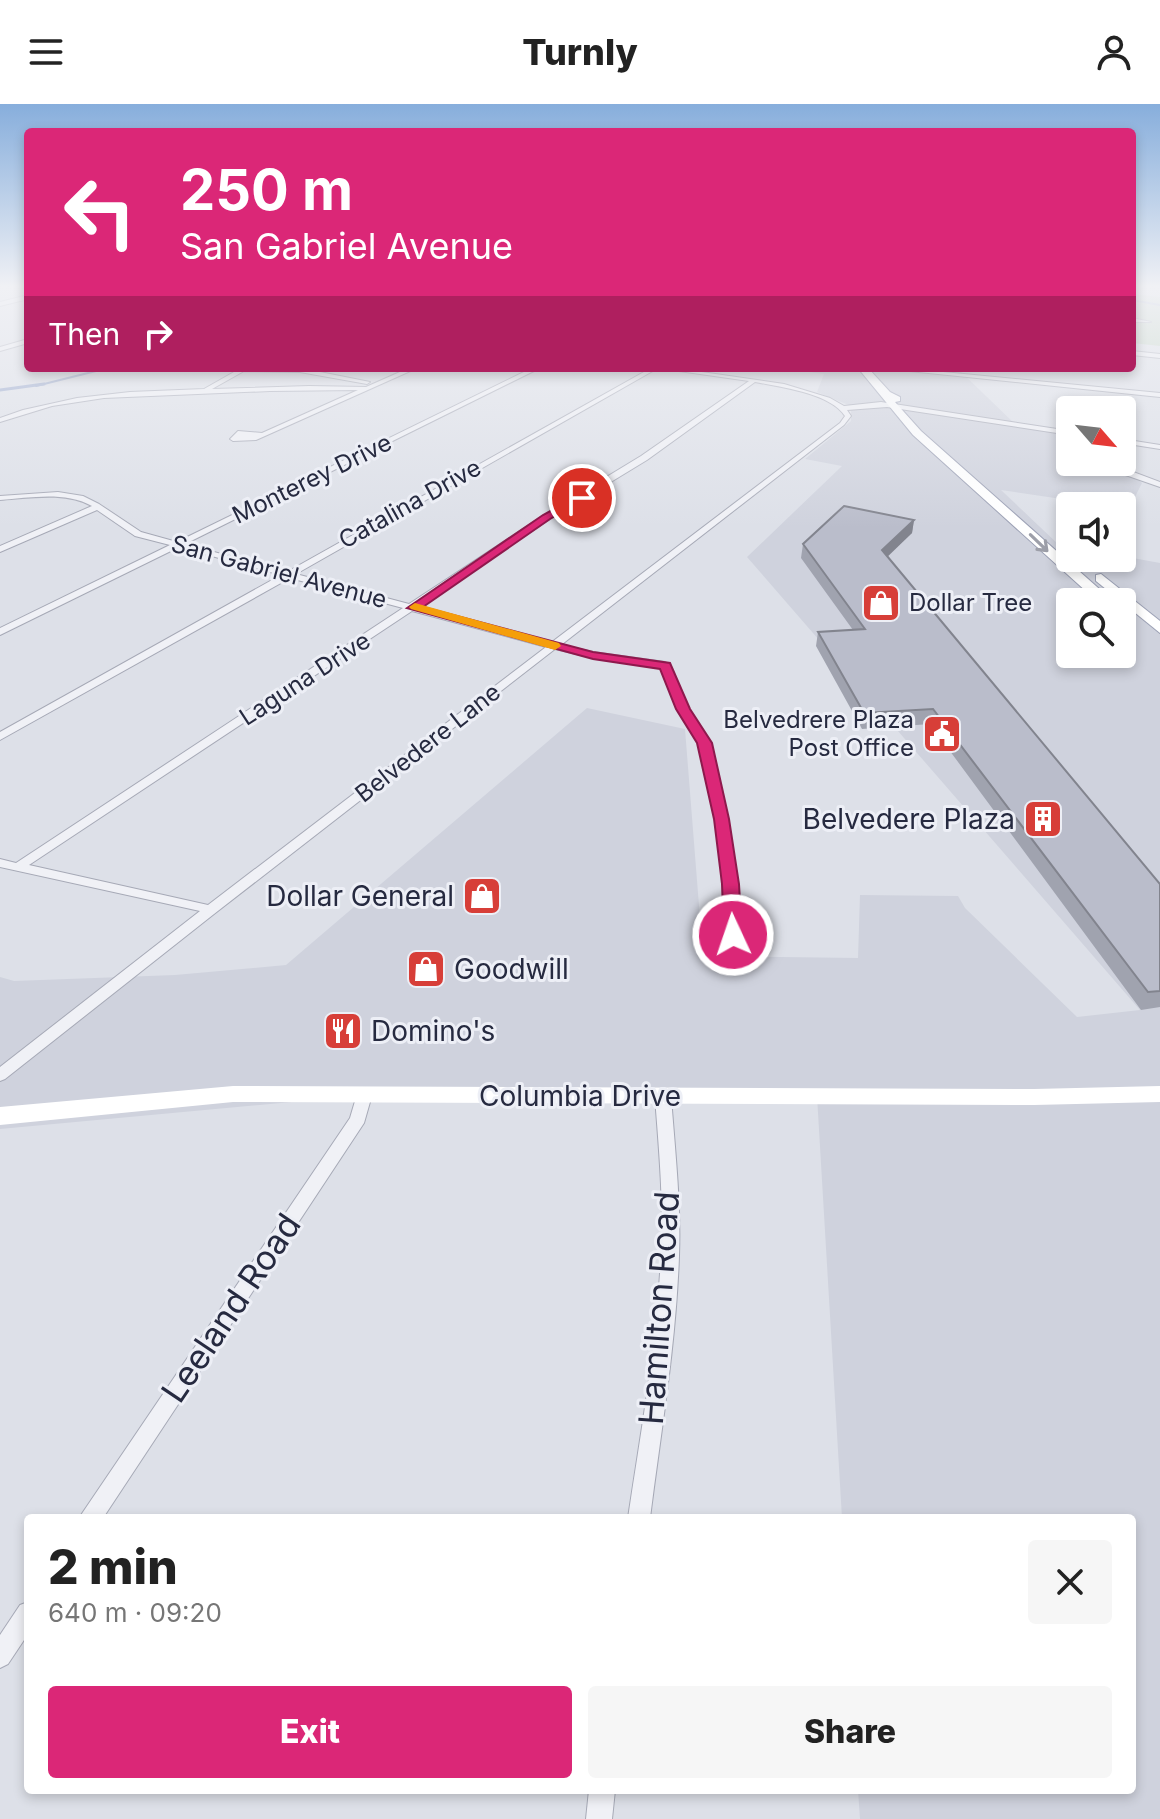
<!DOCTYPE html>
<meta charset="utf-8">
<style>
body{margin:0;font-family:Inter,sans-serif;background:#f6f6f6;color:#222;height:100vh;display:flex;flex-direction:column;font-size:30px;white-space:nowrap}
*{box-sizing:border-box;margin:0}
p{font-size:26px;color:#767676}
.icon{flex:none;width:44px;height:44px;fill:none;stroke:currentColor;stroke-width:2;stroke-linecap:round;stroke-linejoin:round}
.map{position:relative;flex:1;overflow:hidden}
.side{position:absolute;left:24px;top:1410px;width:1112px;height:280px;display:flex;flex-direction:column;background:#fff;border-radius:8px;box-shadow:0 4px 12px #0003}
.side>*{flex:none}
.guide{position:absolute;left:24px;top:24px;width:1112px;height:244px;border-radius:8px;box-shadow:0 4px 12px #0003;background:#db2777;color:#fff;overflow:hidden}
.needle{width:52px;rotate:118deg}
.fabs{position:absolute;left:1056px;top:292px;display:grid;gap:16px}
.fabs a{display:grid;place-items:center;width:80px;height:80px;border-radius:8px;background:#fff;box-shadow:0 4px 12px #0003;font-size:40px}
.pin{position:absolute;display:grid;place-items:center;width:68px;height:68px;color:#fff;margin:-34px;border:4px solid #fff;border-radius:50%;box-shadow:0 2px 8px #0007}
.me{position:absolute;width:88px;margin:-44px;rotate:357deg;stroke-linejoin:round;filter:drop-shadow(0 0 6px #0008)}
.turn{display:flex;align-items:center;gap:28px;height:168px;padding:0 24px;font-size:36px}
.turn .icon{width:104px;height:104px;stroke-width:2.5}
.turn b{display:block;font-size:56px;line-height:68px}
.then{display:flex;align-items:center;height:76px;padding:0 24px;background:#0003;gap:16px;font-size:30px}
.round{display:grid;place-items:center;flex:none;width:84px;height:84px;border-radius:8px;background:#f6f6f6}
.headline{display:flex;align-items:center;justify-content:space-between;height:136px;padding:0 24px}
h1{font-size:48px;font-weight:800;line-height:60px}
.button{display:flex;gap:16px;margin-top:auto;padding:16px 24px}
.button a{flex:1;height:92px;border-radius:8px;background:#db2777;color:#fff;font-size:32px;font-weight:800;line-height:92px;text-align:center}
.button a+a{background:#f6f6f6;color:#222}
header{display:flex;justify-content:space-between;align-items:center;height:104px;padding:0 24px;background:#fff;font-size:36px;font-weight:800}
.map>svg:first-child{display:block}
.built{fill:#cfd2dd;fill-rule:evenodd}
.green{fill:#bfd3be}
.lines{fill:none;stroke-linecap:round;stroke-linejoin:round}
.stream-far1{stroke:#95a5cb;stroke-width:2}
.stream{stroke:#95a5cb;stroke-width:3}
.street-casing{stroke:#a6a9b6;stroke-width:2}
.primary-casing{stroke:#9ca1b5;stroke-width:2}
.street{fill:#f0f1f6;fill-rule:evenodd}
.secondary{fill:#fff;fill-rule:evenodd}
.primary{fill:#fff;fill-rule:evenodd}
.wall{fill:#a0a3af}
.shaded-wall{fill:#82848e}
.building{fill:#babdcb;stroke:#82848e;stroke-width:2}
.oneway{stroke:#9d9fa9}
.route{fill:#db2777;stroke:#8e194d;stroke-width:2}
.slow{fill:#f59e0b}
.labels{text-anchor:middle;stroke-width:6;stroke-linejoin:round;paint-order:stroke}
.far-street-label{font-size:24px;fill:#262a40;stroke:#edeff6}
.far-poi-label{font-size:24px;fill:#262a40;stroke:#edeff6;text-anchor:start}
.poi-label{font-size:28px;fill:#262a40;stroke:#edeff6;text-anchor:end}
.street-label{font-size:28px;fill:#262a40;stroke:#edeff6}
.near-street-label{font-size:34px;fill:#262a40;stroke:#edeff6}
</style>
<header><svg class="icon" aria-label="menu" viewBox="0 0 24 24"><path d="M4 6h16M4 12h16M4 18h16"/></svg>Turnly<svg class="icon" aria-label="person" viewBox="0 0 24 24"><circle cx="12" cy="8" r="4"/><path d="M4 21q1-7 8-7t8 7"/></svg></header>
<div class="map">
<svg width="1160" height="1715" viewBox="0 0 1160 1715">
<rect width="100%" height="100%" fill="#dde0e8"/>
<path class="built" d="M796,264H957L1015,320L1070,331V358H1118L1142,379L1129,405L1001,386L1059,441L1070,443V454L1122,452L1160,459V1715H860L858,1686H1132V1414H842L817,992L378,990L0,1025V873L14,877L175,871L286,861L587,604L685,625L703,852L858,854L860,791L958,792L965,804L1077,913L1140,906L747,453L842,362L805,355L851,317V302L817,288L824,270L794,266ZM1070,498H1122V550H1070Z"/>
<path class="green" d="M1132,190L1160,193V242L1132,239Z"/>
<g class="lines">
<g class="stream-far1">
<path d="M1132,196L1160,201"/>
<path d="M36,282L108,264"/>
</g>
<path class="stream" d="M0,286L44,280"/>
<defs>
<g id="street">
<path d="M28,191V195L0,202V198Z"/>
<path d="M1132,214L1151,218H1132Z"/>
<path d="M28,235V239L0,247V243Z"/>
<path d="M1132,247L1160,250V254L1132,251Z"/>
<path d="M241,264H300L370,278L367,280L300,268L244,267L212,285L309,282L366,283L409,264H417L256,336L233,337L230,335L238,327L262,329L358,286L270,287L104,294L52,302L0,318V314L23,306L77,294L130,288L204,285Z"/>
<path d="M532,264H540L185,440L287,468L651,264H674L784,280L830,294L844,302L881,298L1070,327V331L887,303L847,306L851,312L844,321L561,541L593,548L665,558L670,561L688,605L710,639L728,715L736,780L740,831L738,834L733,835L726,831L724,780L716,715L698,639L678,605L661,563L593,554L555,545L214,810L5,975L0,977V963L200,807L0,763V755L16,759L403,504L290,474L0,636V628L281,471L179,443L0,531V524L170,441L135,432L97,406L0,448V442L92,402C64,387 30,394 0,396V392L58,388L83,392L99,400L141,428L177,438ZM658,264L749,277L641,352L544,411L409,500L296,470ZM755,278C780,283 830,289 845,312L840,319L552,538L418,503L550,415L647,356ZM412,507L546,543L208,801L29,761Z"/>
<path d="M880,264H902L1160,289V293Z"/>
<path d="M1122,335L1160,341V345L1122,339Z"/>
<path d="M1105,358H1113L1120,363L1160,378V383L1114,367Z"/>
<path d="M364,985L370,987L372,991L364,1019L103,1414H79L350,1014L358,987Z"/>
<path d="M663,987L669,989L671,993C675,1046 681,1099 679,1152C676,1240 661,1327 650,1414H628C641,1327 657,1240 661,1152C664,1099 659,1046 655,993L657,989Z"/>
<path d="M28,1498V1530L8,1560L0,1564V1531L20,1501Z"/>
<path d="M589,1686H615L612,1715H586Z"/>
</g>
<g id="primary">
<path d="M858,264H868L890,288L900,293V297L895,298L921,327L1114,498H1098L913,331Z"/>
<path d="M1101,470L1160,517V529L1096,477V471Z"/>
</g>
</defs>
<use href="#street" class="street-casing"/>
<use href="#primary" class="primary-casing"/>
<use href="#street" class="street"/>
<path class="secondary" d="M233,982L1034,985L1160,982V998L1034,1001L233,998L0,1021V1003Z"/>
<use href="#primary" class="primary"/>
</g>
<path class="wall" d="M914,416L912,429L887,452L1160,780V903L1141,906L930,620L862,625L816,542L818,528L853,526L801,454L803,440Z"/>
<path class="shaded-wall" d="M914,416L912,429L880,460L882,446Z"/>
<path class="building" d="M844,402L914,416L882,446L1160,780V887L1148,888L933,605L864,609L818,528L865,525L803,440Z"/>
<defs><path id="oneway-shaft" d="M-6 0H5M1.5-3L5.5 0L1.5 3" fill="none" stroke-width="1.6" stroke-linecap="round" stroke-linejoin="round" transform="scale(2)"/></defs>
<use class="oneway" href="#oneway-shaft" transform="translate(1039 439) rotate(44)"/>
<linearGradient id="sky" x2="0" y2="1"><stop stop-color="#87aedc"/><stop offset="0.43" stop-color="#f0f1f5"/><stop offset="1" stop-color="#f0f1f5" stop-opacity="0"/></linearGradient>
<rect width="1160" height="424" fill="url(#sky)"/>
<path class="route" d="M578,392L587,394L550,415L423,503L593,548L670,559L690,605L712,639L729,715L739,780L742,831L739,835H727L724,831L722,780L714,715L697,639L676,605L660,565L593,555L407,504L543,411Z"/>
<path class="slow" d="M415,499L559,539L561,542L555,546L411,505L409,503Z"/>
<defs>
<symbol id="shop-square" viewBox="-11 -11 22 22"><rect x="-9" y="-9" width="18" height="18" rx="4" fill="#d73e38" stroke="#edeff6"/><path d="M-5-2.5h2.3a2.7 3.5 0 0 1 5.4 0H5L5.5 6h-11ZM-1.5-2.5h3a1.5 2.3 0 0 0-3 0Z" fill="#fff"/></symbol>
<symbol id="civic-square" viewBox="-11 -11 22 22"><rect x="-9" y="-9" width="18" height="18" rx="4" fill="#d73e38" stroke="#edeff6"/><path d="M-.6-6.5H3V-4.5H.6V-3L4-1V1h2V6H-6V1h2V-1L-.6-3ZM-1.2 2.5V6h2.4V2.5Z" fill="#fff"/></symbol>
<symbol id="building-square" viewBox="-11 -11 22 22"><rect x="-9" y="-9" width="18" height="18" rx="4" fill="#d73e38" stroke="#edeff6"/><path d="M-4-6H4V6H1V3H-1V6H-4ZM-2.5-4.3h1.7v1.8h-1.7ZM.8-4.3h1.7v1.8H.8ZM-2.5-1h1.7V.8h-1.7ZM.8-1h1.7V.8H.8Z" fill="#fff"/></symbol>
<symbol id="restaurant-square" viewBox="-11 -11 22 22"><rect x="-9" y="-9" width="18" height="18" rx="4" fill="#d73e38" stroke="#edeff6"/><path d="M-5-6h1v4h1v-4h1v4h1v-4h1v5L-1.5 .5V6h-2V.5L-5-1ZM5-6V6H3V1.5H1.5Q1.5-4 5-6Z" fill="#fff"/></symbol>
</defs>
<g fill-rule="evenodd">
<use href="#shop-square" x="859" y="477" width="44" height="44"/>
<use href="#civic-square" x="920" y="608" width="44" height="44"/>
<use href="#building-square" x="1021" y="693" width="44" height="44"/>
<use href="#shop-square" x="460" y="770" width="44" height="44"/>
<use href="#shop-square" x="404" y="843" width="44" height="44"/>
<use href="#restaurant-square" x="321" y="905" width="44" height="44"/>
</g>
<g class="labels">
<g class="far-street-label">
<text transform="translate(312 375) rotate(-26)" y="8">Monterey Drive</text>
<text transform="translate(410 400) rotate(-29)" y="8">Catalina Drive</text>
<text transform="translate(279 468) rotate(15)" y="8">San Gabriel Avenue</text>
<text transform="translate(305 575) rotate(-33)" y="8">Laguna Drive</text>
<text transform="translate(428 639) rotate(-38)" y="8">Belvedere Lane</text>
</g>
<g class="far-poi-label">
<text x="909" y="507">Dollar Tree</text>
<text x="914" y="624" text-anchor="end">Belvedrere Plaza<tspan x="914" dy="28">Post Office</tspan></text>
</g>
<g class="poi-label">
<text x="1015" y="725">Belvedere Plaza</text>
<text x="454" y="802">Dollar General</text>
<text x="454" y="875" text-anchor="start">Goodwill</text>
<text x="371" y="937" text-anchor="start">Domino's</text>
</g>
<g class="street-label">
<text x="580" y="1002">Columbia Drive</text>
</g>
<g class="near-street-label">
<text transform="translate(231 1204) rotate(-56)" y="12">Leeland Road</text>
<text transform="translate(659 1204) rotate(-86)" y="12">Hamilton Road</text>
</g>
</g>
</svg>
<div class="fabs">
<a><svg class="needle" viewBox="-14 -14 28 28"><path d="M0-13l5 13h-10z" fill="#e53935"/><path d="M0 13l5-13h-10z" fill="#767676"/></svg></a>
<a><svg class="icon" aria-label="sound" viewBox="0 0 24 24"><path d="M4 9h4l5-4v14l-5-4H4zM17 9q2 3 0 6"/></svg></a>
<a><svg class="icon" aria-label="search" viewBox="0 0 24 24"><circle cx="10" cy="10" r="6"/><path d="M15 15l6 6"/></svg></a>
</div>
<div class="pin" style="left:582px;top:394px;background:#d93025"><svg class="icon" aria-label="arrive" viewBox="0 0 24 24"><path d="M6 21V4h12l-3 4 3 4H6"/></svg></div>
<svg class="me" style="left:733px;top:831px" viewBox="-20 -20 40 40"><circle r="17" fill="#db2777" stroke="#fff" stroke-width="3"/><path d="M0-11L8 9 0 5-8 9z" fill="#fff"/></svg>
<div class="guide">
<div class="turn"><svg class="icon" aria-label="left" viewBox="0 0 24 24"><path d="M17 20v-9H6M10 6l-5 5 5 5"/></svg><div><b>250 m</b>San Gabriel Avenue</div></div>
<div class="then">Then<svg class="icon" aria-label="right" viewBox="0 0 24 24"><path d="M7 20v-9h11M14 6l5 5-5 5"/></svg></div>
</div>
<section class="side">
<div class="headline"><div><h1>2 min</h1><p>640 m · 09:20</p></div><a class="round"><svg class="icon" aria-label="close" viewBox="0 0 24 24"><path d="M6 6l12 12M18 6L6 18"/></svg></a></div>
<div class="button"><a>Exit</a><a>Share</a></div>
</section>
</div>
